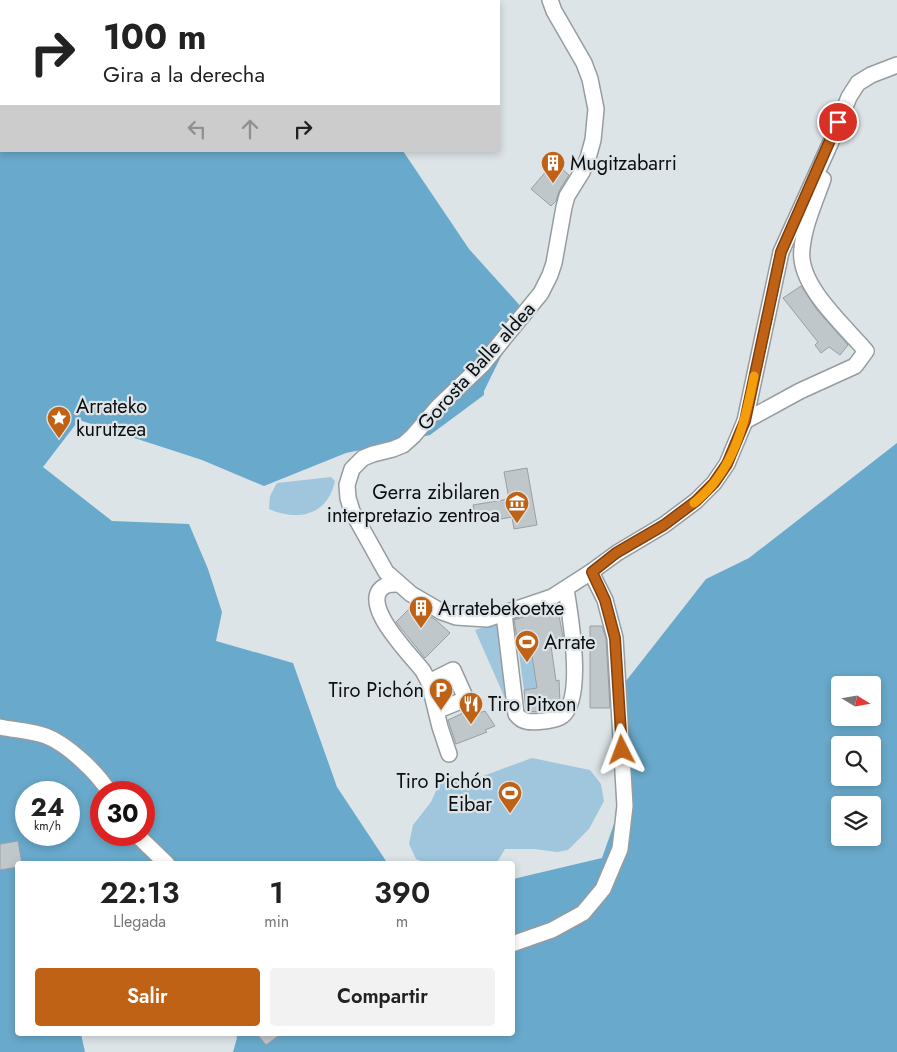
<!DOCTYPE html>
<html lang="es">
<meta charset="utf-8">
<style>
body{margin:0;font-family:Jost,sans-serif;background:#f2f2f2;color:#222;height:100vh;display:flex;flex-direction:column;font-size:19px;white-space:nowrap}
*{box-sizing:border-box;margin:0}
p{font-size:16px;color:#767676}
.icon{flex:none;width:28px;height:28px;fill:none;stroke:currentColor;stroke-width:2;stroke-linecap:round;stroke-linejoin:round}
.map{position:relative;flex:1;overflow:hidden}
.sheet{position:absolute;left:15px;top:861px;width:500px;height:175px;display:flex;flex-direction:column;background:#fff;border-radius:5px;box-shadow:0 2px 8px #0003}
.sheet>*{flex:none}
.top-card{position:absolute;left:0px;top:0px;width:500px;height:152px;box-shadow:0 2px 8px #0003;background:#fff;color:#222;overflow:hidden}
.needle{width:32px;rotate:101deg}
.fabs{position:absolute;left:831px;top:676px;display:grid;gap:10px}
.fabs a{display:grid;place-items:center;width:50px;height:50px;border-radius:5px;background:#fff;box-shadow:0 2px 8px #0003;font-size:25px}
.speed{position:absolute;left:15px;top:781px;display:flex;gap:10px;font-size:25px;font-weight:700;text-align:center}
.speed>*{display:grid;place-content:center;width:65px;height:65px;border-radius:50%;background:#fff;box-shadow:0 2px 8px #0003;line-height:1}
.speed small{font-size:12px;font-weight:400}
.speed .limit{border:8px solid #d22;background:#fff;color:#111}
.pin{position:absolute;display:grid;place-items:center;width:42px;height:42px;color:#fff;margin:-21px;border:2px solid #fff;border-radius:50%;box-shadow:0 1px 5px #0007}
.me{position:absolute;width:55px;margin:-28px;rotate:357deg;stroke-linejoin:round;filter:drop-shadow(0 0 4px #0008)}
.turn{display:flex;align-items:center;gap:18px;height:105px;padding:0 20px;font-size:22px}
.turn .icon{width:65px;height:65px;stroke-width:2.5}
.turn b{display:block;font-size:35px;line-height:42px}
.lanes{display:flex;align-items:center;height:48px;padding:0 20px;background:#0003;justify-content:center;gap:25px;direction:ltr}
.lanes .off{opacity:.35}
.eta{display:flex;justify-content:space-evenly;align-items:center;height:85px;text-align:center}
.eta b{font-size:30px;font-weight:600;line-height:35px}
.primary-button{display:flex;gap:10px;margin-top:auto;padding:10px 20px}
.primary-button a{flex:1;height:58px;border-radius:5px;background:#c06216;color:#fff;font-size:20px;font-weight:600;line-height:58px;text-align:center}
.primary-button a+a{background:#f2f2f2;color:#222}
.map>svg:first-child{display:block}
.green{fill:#9fc6dd}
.forest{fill:#69a9cb;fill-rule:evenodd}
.building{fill:#c0c7cb;stroke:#999fa3}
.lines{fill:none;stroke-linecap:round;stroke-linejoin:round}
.minor-casing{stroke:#969ca0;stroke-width:18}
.minor{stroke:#fff;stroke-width:15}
.route-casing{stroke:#7d400e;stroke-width:12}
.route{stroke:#c06216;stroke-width:9}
.slow{stroke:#f59e0b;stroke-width:9}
.labels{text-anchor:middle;stroke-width:4.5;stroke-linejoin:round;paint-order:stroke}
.poi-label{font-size:20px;fill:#0c0e10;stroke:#dde4e8;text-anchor:start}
.street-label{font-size:20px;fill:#0c0e10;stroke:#dde4e8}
</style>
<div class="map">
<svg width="897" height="1052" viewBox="0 0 897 1052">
<rect width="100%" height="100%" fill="#dde4e8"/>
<g class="green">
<path d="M331,477L335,481C328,515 298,522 269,509L270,496L277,483Z"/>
<path d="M496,623L515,712H511L475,630Z"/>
<path d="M529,636L537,688L524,690L517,638Z"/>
<path d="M532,758L590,770L601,784L604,801L589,829L568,850L557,852L534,849H505L496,864H427L416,859L409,844L413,825L431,802L443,775L472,780Z"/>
</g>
<g class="forest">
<path d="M0,0H464L1,1V151H403L469,249L524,310L484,391V395L430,435L346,453L264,486L202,460L79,420L43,467L112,521L189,524L208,569L222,612L216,641L293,663L337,787L388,864H18V1034H81L85,1052H0ZM26,792H69V835H26ZM101,792H144V835H101Z"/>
<path d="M897,443V1052H233L237,1038L236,1034H512L513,879L602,858L615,821L626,681L706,579L749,558ZM840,685H872V718H840ZM840,745H872V778H840ZM840,805H872V838H840Z"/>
</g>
<g class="building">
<path d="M554,162L569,175L559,191L556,201L551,206L531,189Z"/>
<path d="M801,286L817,310L848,345L840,355L829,347L821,353L815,345L818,342L783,298Z"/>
<path d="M527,468L537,525L514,529L512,517L490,521L489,515L476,518L473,505L509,499L504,472Z"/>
<path d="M412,606L436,620L450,633L425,658L396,622Z"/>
<path d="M558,610L563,637L550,639L556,681L559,680L560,702L547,704L553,710L528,712L526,711L524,690L537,688L529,636L517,638L514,620L532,614Z"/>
<path d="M590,626H602L606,639L610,708H590Z"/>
<path d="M476,707L479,713L485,711L495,726L485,730L487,732L456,744L448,720Z"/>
<path d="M18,841L22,864H18V867L0,870V844Z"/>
<path d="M257,1034H281L266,1045Z"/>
</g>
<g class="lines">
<defs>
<g id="minor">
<path d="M550,0L554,11L584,63L590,79L596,109L593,140L588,158L582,172L567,196L564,207L554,263L550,275L541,293L483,364L438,407L413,436L403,445L393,449L373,454L363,458L352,469L347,485L348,498L352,511L386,572L411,594L442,612L456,617L487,619L552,597L591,572L617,553L664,525L696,501L714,483L727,464L745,421L781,252L830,144L849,97L858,83L871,75L897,65"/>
<path d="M290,1V0"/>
<path d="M0,47H1"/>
<path d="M745,421L800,391L855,366L866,351C845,326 797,285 802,249C804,225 815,202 823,179"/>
<path d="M397,584C394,584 388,584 385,586C356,602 413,657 423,671C425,675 427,678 429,682"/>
<path d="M504,614L516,714C523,724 533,722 544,721C550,720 557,720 562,716C585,699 570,614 566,589"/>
<path d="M436,711L466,699L453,670L429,682L440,727L449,754"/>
<path d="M0,727C15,730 32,731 46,736C67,744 98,773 109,792"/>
<path d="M137,835L167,864"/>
<path d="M512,944L552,930L583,913L603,889L620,849L625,806L615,638L605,600L591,572"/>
</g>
</defs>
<use href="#minor" class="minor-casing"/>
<use href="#minor" class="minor"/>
</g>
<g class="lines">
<defs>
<path id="route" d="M622,750L615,638L605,600L592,572L616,553L664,525L696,501L714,483L727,464L745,421L781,252L838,122"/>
</defs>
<use href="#route" class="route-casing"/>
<use href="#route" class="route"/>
<path class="slow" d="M694,503C734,471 745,423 754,376"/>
</g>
<defs>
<symbol id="building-pin" viewBox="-11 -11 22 30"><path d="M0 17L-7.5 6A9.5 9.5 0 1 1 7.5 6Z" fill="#c06216" stroke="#dde4e8"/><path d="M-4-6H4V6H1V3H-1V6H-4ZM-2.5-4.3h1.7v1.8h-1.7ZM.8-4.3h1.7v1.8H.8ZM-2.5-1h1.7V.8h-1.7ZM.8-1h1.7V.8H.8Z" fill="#fff"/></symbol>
<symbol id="sight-pin" viewBox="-11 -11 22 30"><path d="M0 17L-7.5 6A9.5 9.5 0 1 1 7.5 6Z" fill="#c06216" stroke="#dde4e8"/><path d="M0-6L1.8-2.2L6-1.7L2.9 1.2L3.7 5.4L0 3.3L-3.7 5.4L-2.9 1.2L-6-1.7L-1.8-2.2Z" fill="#fff"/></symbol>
<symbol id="museum-pin" viewBox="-11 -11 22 30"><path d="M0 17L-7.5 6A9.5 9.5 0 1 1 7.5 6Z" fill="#c06216" stroke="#dde4e8"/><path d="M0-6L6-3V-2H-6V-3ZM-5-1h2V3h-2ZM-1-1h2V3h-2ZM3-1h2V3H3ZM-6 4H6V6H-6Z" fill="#fff"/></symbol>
<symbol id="stadium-pin" viewBox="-11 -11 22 30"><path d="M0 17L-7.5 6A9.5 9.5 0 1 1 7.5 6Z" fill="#c06216" stroke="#dde4e8"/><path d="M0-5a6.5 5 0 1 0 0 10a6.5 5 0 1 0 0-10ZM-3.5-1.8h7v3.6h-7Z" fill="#fff"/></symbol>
<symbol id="parking-pin" viewBox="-11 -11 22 30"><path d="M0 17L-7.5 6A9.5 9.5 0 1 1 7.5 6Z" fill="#c06216" stroke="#dde4e8"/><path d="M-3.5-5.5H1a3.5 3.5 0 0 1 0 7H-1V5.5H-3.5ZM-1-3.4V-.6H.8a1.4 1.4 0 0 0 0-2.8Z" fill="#fff"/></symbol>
<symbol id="restaurant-pin" viewBox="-11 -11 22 30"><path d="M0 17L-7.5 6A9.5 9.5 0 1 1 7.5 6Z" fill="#c06216" stroke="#dde4e8"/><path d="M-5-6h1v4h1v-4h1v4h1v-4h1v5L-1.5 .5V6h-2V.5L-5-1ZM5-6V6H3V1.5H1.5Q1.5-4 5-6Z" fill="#fff"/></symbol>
</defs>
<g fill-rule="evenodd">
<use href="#building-pin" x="539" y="149" width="28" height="38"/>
<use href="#sight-pin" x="45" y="404" width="28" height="38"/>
<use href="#museum-pin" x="503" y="489" width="28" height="38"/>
<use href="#building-pin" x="407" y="594" width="28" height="38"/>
<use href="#stadium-pin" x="513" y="628" width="28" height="38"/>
<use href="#parking-pin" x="427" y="676" width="28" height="38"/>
<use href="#restaurant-pin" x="457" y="690" width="28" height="38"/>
<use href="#stadium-pin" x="496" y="779" width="28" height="38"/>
</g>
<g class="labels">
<g class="poi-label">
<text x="570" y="170">Mugitzabarri</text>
<text x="76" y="413">Arrateko<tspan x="76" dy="23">kurutzea</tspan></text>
<text x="500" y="499" text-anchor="end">Gerra zibilaren<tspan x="500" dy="23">interpretazio zentroa</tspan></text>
<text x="438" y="615">Arratebekoetxe</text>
<text x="544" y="649">Arrate</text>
<text x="424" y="697" text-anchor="end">Tiro Pichón</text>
<text x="488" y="711">Tiro Pitxon</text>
<text x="492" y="788" text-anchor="end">Tiro Pichón<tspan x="492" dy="23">Eibar</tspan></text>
</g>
<g class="street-label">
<text transform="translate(476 366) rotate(-48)" y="7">Gorosta Balle aldea</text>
</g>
</g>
</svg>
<div class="fabs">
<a><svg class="needle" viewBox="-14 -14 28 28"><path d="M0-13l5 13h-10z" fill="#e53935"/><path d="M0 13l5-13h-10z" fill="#767676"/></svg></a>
<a><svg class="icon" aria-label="search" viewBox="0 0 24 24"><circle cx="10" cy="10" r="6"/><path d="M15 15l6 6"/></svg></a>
<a><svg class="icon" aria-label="layers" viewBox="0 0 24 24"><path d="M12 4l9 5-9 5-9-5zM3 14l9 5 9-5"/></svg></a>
</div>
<div class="speed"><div>24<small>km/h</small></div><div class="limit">30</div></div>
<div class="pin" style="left:838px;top:122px;background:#d93025"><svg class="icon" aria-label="arrive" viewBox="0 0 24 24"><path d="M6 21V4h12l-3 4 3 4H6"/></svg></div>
<svg class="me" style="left:622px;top:750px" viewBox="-20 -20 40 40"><path d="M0-17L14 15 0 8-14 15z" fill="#c06216" stroke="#fff" stroke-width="4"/></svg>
<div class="top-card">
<div class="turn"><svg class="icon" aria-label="right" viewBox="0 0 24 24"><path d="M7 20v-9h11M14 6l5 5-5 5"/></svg><div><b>100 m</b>Gira a la derecha</div></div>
<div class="lanes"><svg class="icon off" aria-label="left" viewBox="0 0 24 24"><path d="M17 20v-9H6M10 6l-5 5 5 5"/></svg><svg class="icon off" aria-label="ahead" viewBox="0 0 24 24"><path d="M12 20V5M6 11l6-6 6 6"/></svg><svg class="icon" aria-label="right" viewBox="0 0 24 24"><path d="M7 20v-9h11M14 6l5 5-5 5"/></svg></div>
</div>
<section class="sheet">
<div class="eta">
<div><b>22:13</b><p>Llegada</p></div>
<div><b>1</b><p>min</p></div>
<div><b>390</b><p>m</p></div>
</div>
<div class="primary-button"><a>Salir</a><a>Compartir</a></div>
</section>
</div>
